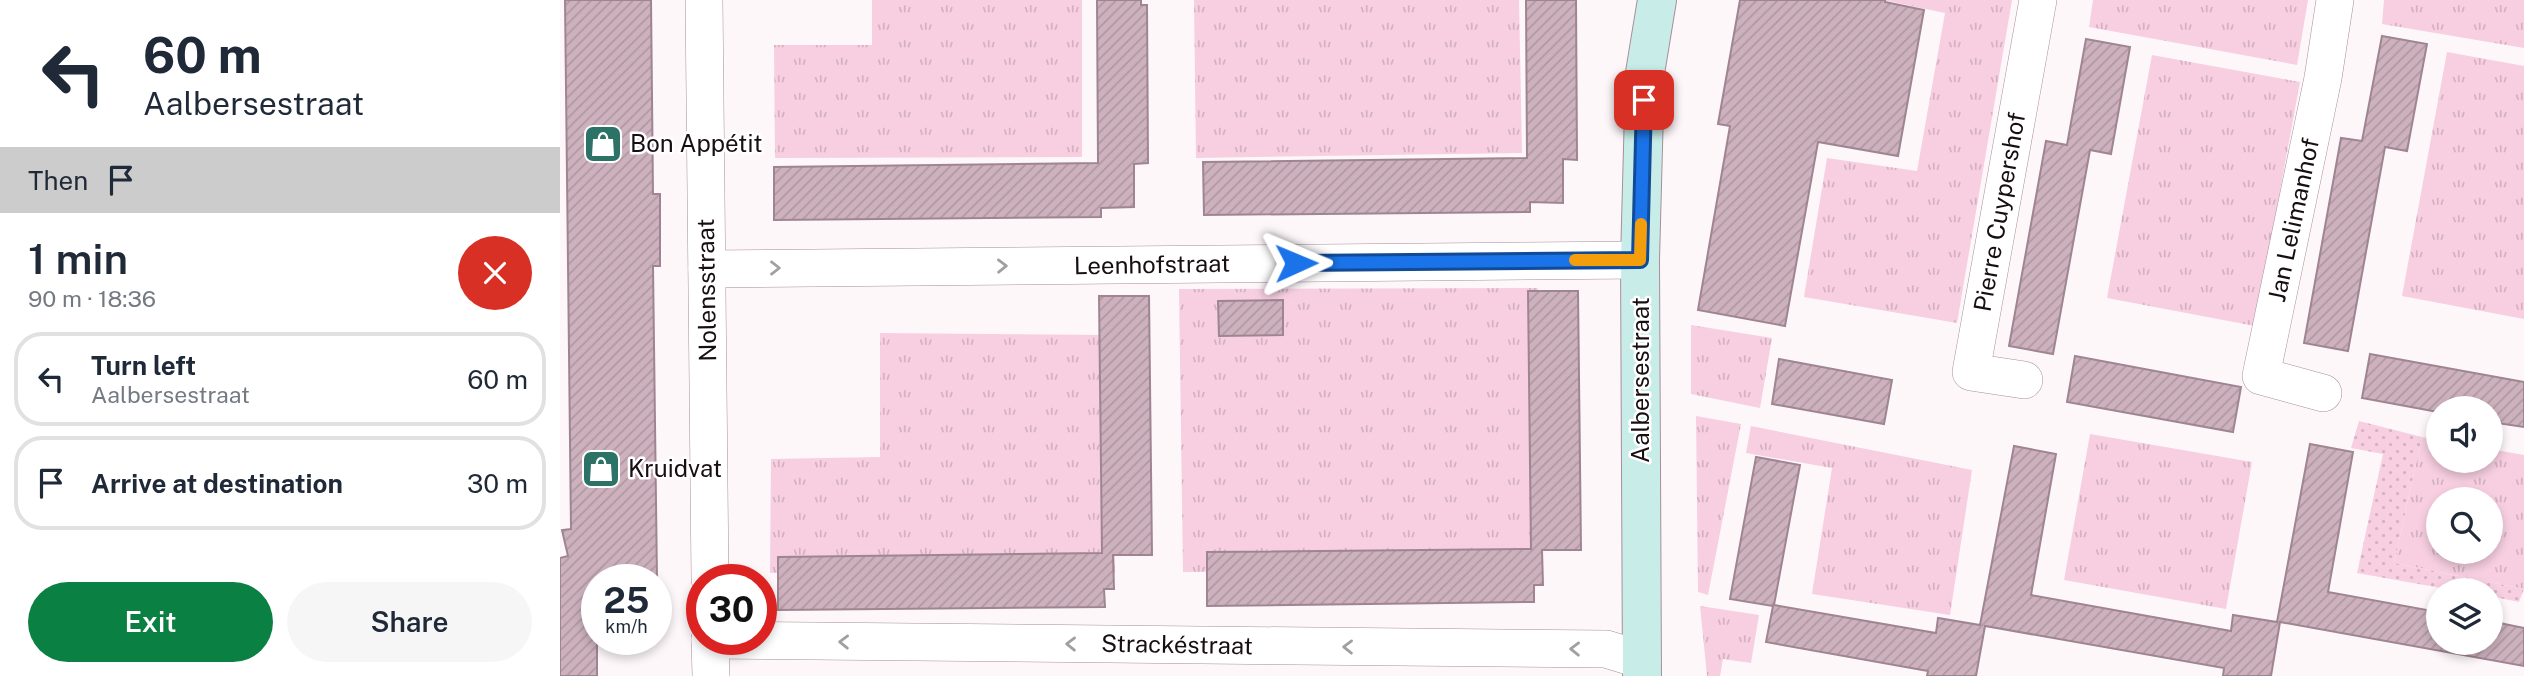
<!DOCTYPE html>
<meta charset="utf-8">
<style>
body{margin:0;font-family:"Public Sans",sans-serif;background:#f6f6f7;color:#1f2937;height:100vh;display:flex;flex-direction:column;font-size:26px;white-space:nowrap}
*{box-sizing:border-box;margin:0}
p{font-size:23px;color:#747a83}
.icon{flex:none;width:38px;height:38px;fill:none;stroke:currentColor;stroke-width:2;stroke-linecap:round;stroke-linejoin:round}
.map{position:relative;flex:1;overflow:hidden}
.panel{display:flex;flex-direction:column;background:#fff;width:560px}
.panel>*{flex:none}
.banner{background:#fff;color:#1f2937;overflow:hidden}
.controls{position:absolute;left:1866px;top:396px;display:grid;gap:14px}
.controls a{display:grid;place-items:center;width:77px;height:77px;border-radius:50%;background:#fff;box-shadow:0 4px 10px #0003;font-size:35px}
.speed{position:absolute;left:21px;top:564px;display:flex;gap:14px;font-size:35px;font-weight:700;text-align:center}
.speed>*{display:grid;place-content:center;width:91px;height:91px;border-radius:50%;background:#fff;box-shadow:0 4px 10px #0003;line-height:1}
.speed small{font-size:18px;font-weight:400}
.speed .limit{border:10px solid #d22;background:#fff;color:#111}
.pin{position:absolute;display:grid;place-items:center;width:60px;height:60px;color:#fff;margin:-30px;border-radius:14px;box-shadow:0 4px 10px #0006}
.me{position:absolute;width:77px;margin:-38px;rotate:89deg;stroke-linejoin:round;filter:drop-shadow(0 0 5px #0008)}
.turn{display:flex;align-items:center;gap:24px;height:147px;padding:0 28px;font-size:32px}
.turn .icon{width:91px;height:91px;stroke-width:2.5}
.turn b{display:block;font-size:49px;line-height:60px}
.then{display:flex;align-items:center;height:66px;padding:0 28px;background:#0003;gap:14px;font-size:26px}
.round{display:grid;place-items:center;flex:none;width:74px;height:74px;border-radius:37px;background:#f6f6f7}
.summary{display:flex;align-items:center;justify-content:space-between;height:119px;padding:0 28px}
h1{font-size:42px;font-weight:600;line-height:52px}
.primary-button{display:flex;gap:14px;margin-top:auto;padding:14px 28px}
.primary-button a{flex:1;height:80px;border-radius:42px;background:#0b8043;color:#fff;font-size:28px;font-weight:600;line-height:80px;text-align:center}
.primary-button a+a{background:#f6f6f7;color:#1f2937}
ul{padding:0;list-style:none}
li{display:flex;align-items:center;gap:21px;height:94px;margin:0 14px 10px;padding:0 14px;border:4px solid #e0e1e3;border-radius:28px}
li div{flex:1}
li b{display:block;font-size:26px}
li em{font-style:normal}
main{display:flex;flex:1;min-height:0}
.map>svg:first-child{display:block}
.grass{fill:url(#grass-tufts);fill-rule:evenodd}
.garden{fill:url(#garden-dots)}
.building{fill:url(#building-hatch);stroke:#9f8591;stroke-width:2}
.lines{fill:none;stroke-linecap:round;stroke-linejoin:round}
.street-casing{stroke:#a88e9a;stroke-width:38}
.secondary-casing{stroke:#a88e9a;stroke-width:40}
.street{stroke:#fff;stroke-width:37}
.secondary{stroke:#c8ede8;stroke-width:38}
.oneway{stroke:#a29fa0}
.route-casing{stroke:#114b97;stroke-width:18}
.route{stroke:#1a73e8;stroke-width:12}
.slow{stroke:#f59e0b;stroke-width:12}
.labels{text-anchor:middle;stroke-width:5;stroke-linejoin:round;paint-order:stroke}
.poi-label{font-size:24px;fill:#170e12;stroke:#fff;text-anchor:start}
.street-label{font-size:24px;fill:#170e12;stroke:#fff}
</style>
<main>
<section class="panel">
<div class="banner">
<div class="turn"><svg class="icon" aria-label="left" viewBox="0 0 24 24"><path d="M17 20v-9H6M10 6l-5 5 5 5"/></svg><div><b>60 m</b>Aalbersestraat</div></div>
<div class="then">Then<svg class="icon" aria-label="arrive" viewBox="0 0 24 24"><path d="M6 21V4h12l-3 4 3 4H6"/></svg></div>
</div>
<div class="summary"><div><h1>1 min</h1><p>90 m · 18:36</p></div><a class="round" style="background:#d93025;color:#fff"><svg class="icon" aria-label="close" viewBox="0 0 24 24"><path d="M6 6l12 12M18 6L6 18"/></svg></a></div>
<ul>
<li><svg class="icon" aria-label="left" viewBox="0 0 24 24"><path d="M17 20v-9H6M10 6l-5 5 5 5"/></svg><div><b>Turn left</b><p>Aalbersestraat</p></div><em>60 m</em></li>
<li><svg class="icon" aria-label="arrive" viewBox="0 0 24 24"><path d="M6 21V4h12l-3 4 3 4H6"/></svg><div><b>Arrive at destination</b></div><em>30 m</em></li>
</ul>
<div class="primary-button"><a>Exit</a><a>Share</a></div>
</section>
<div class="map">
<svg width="1964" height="676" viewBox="0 0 1964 676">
<defs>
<pattern id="grass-tufts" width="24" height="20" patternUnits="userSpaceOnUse" patternTransform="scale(1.75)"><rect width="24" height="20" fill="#f7cfe1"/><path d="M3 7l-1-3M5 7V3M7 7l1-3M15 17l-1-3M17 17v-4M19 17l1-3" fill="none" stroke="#d3b1c0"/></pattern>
<pattern id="garden-dots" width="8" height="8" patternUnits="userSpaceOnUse" patternTransform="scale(1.75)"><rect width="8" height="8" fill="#f7cfe1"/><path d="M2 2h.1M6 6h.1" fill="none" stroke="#d3b1c0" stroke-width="1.8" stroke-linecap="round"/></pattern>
<pattern id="building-hatch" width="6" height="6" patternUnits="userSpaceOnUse" patternTransform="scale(1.75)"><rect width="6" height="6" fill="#cdb2be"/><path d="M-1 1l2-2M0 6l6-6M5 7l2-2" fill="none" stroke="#af98a2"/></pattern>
</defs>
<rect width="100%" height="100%" fill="#fdf7fa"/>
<g class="grass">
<path d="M312,0H522V157L215,158L214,45H312Z"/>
<path d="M634,0H959L962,153L636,158Z"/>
<path d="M1323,0H1452L1397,323L1244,297L1267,158L1357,171L1385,13Z"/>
<path d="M1533,0H1748L1737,65L1529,27Z"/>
<path d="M1824,0H1964V48L1822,24Z"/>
<path d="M1887,52L1964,66V319L1842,296Z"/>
<path d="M1592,55L1740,82L1695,326L1547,298Z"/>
<path d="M978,288V568L623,572L619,289Z"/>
<path d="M1131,325L1212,338L1200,408L1131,394Z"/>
<path d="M320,333L554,335L555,574L210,573L211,459L320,457Z"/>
<path d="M1136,416L1181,424L1148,595L1138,592Z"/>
<path d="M1191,426L1412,470L1390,615L1252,594L1272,468L1186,453Z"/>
<path d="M1530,434L1692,462L1666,609L1504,580Z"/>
<path d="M1862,437L1878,440V460H1930V449L1964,455V589L1834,563ZM1878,499H1930V551H1878Z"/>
<path d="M1140,606L1199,615L1191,663L1163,659L1160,676H1147Z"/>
</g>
<path class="garden" d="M1799,421L1862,437L1834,563L1964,589L1959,602L1930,596V590H1892L1797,573L1823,454L1791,448Z"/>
<g class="building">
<path d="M5,0H91L93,194H100V266H93L97,579H37V676H0V558L8,556L2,530L11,529Z"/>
<path d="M537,0H581V5H587L588,163L574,164V207L541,208V217L214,220V167L538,163Z"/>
<path d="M966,0H1016L1017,160L1003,159V203L970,202V212L644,215L643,162L967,158Z"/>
<path d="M1180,0H1325V2L1364,10L1338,156L1258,142L1225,326L1138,310L1170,126L1158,124Z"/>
<path d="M1822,36L1867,44L1847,151L1825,147L1788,351L1744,343L1781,138L1802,141Z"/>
<path d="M1526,39L1570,47L1551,154L1530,150L1493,354L1449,346L1486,141L1507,145Z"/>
<path d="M968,291H1018L1021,550H982L983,585H974V602L647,606V552L971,549Z"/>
<path d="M539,296H589L592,555H553L554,589H544L545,607L218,610V557L542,553Z"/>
<path d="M723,300V335L659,336L658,301Z"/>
<path d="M1810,354L1964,382V427L1930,422V408H1878V412L1802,398Z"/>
<path d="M1515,356L1681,387L1673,432L1507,402Z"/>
<path d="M1219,359L1332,380L1324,424L1212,404Z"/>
<path d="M1750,444L1793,452L1768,592L1878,612V642H1930V621L1964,628V666L1720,622L1711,676H1663L1664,668L1425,626L1416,676H1367L1368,671L1206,642L1213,606L1170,599L1196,457L1240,465L1214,605L1376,633L1378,618L1420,625L1454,446L1496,454L1471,595L1671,631L1673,615L1717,622Z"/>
</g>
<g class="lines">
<defs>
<g id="street">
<path d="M144,0L150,579"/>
<path d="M147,269L1080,260"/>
<path d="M1464,380L1411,372L1478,0"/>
<path d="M1763,393L1701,376L1763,78L1775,0"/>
<path d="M150,639L151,676"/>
<path d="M150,640L1046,649L1082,660"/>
</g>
<path id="secondary" d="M1082,676L1080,260L1085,73L1097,0"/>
</defs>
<use href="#street" class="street-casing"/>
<use href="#secondary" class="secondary-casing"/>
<use href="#street" class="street"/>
<use href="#secondary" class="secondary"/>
</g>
<defs><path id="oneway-chevron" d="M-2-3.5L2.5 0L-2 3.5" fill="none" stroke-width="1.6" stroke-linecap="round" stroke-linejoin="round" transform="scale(1.75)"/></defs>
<g class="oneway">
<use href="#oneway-chevron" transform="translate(442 266) rotate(-1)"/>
<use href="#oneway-chevron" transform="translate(215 268)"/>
<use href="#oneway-chevron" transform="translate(284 642) rotate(-179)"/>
<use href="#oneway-chevron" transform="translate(511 644) rotate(-179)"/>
<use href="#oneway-chevron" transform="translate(788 647) rotate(-179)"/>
<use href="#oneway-chevron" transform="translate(1015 649) rotate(-179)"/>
</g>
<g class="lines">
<defs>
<path id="route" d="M736,263L1080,260L1084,100"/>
</defs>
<use href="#route" class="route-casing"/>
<use href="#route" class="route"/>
<path class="slow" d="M1015,260H1080L1081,224"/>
</g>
<defs>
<symbol id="shop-square" viewBox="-11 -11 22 22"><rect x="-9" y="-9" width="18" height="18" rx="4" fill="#2c7266" stroke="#fff"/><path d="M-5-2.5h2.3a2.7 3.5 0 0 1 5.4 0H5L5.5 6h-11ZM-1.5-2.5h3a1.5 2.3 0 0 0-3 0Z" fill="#fff"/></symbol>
</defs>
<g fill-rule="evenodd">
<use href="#shop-square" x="21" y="122" width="44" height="44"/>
<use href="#shop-square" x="19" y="447" width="44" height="44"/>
</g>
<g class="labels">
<g class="poi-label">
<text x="70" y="152">Bon Appétit</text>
<text x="68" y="477">Kruidvat</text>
</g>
<g class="street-label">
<text transform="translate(1440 212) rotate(-80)" y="8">Pierre Cuypershof</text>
<text transform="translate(1734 220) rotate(-78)" y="8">Jan Lelimanhof</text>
<text transform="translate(592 265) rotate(-1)" y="8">Leenhofstraat</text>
<text transform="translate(147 290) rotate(-91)" y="8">Nolensstraat</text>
<text transform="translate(1081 380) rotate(-90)" y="8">Aalbersestraat</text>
<text transform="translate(617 645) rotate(1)" y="8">Strackéstraat</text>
</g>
</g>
</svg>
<div class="controls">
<a><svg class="icon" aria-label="sound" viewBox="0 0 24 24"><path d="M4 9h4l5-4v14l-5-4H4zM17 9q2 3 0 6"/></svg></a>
<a><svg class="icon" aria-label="search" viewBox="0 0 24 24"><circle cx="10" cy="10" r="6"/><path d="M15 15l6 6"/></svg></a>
<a><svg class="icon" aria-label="layers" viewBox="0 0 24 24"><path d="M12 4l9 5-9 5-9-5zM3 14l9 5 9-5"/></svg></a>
</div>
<div class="speed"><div>25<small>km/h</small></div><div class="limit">30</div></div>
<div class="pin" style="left:1084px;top:100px;background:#d93025"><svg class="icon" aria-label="arrive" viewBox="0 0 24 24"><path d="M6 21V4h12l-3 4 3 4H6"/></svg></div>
<svg class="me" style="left:736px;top:263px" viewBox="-20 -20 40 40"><path d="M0-17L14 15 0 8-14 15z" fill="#1a73e8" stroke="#fff" stroke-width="4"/></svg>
</div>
</main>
